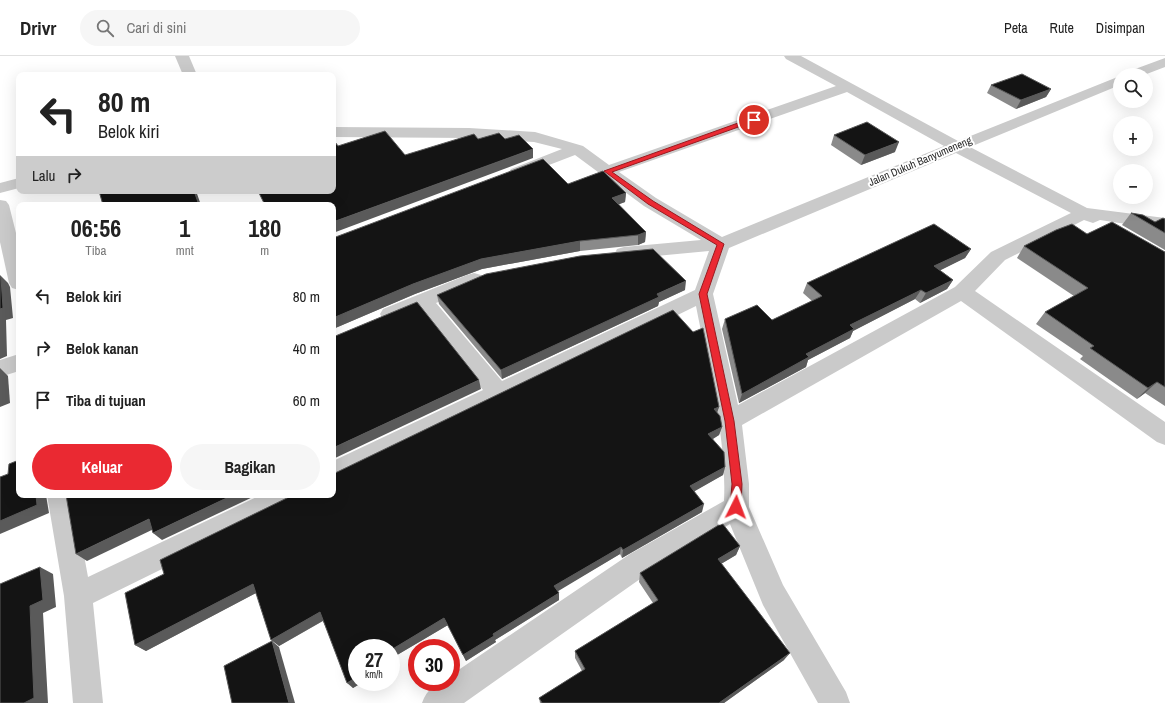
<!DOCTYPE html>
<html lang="id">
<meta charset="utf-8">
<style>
body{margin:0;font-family:"Archivo Narrow",sans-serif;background:#f6f6f6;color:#222;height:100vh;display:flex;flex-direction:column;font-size:15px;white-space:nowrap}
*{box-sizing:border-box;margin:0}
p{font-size:13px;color:#767676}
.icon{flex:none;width:22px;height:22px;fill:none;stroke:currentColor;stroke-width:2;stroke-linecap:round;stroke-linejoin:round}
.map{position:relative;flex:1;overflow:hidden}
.side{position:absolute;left:16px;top:146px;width:320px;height:296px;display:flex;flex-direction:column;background:#fff;border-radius:8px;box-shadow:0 4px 16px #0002}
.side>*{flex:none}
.guide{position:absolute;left:16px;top:16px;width:320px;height:122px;border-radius:8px;box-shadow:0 4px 16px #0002;background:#fff;color:#222;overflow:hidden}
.controls{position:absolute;left:1113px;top:12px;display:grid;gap:8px}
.controls a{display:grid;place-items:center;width:40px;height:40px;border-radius:50%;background:#fff;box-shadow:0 4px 16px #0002;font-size:20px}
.speed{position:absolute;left:348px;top:583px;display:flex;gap:8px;font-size:20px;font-weight:700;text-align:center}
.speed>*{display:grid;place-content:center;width:52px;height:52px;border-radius:50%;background:#fff;box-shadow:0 4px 16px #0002;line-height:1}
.speed small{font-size:10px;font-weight:400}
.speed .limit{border:6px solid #d22;background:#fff;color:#111}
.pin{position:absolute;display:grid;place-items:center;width:34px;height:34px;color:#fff;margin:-17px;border:2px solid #fff;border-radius:50%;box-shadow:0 1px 4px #0007}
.me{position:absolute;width:44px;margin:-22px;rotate:3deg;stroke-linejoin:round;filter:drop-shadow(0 0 3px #0008)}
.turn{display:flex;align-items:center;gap:14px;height:84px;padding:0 16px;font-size:18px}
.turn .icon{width:52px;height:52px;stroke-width:2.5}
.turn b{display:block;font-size:28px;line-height:34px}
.then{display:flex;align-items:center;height:38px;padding:0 16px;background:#0003;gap:8px;font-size:15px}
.eta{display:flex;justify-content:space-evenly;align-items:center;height:68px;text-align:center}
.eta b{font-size:24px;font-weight:800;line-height:28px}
.cta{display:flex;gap:8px;margin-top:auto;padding:8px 16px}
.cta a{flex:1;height:46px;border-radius:24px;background:#ea2932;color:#fff;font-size:16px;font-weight:800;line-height:46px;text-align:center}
.cta a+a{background:#f6f6f6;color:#222}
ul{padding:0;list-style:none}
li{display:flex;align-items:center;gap:12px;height:52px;padding:0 16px}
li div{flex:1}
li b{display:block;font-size:15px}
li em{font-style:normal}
header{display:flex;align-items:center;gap:24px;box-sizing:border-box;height:56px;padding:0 20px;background:#fff;border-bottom:1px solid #e0e0e0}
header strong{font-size:19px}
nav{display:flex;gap:22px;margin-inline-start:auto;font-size:14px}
.search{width:280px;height:36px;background:#f6f6f6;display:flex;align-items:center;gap:10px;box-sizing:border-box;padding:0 14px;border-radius:22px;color:#767676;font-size:15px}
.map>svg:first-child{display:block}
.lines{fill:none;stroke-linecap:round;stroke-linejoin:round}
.street{fill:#cacaca;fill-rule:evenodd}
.wall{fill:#8a8a8a}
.shaded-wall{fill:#5a5a5a}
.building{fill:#141414;stroke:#5a5a5a}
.route{fill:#ea2932;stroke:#981b20}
.labels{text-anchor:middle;stroke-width:4;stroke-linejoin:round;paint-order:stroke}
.far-street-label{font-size:11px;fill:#2d2d2d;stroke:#fff}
</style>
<header>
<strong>Drivr</strong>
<div class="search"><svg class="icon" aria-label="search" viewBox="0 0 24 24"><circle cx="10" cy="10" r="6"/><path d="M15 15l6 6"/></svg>Cari di sini</div>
<nav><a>Peta</a><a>Rute</a><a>Disimpan</a></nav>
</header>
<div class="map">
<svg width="1165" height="647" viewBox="0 0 1165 647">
<rect width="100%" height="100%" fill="#fff"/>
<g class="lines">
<g class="street">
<path d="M175,0H189L197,19H183Z"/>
<path d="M784,0H801L958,85L1120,20V29L970,91L1087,152L1165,162V174L1100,164L1093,167L1084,164L1005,204L975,235L1165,366V389L1157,386L961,245L742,369L749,428V451L783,529L846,636L850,647H818L763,549L730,468L650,516L464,647H422C427,633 436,626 451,626V619L630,498L724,445C727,380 708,313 696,250L333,428V405L483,334L420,254L390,265L383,263L380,258L383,253L467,219L474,217L481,219L484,224L481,229L436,247L502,325L695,234L709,195L624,203L617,201L615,197L617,193L624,191L701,184L644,150L575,99L523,119L517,121L511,119L509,116L511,113L562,93L534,86L469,82L333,81V71L469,72L535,76L583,90L609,109L836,30L786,3ZM847,36L944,90L722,181L656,142L619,116ZM956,97L1071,157L991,196L955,231L738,349L713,238L729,192Z"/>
<path d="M1165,2V11L1144,19H1125L1127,16Z"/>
<path d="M19,122V132L0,137V127Z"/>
<path d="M0,144L6,145L9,149L19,189V234L12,232L9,227L0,186Z"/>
<path d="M19,298V315L0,321V304Z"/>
<path d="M47,439H73L88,521L261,439H300L296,447L93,547L103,647H73L64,540Z"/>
</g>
</g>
<g class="wall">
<path d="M991,29L1051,33L1046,41L1016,53L987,37Z"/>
<path d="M834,79L895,96L861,109L831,89Z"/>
<path d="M568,128L626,137L625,146L619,148L646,176L645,186L638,189L580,195L482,213L415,238L333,273V182Z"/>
<path d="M1131,157L1155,166L1165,163V194L1122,169Z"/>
<path d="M1087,178L1165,196V350L1145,337L1137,343L1080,303L1083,300L1036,268L1045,256L1074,240L1017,202L1024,190Z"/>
<path d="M971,193L965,202L940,214L953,224L947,233L920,247L915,243L853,275L850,282L808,304L806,311L739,347L722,273L725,263L772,264L812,245L803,237L807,227Z"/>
<path d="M685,234L659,246L658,250L502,323L439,248L437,239Z"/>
<path d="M719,351L717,356L722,371L719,379L713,383L725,411L723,419L694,435L702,456L622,502L620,498L557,535L559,544L495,584L496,586L466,605L448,569L392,602L395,607L353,632L323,565L279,590L256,537L146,595L135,589L164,518L291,440Z"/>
<path d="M740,490L736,499L721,508L784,604L724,647H540L539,642L582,615L575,602V595L653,547L639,526L640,517Z"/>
</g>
<g class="shaded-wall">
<path d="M1051,33L1046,41L1016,53L1021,44Z"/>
<path d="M899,86L895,96L861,109L865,99Z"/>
<path d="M533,93V102L333,177V166Z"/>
<path d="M194,135H196L201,149H199Z"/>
<path d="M626,137L625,146L612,151V142Z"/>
<path d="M646,176L645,186L638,189V179Z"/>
<path d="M580,185V195L482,213L415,238L333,273V262L413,228L481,203Z"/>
<path d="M971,193L965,202L929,220L934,210Z"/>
<path d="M0,219L8,227L10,231L13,262L6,264L7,300L0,303Z"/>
<path d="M953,224L947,233L920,247L926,237Z"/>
<path d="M686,225L685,234L659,246L658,250L502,323L501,314L657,238Z"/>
<path d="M921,234L915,243L853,275L850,282L808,304L806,311L739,347L742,338L806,298L850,269Z"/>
<path d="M0,312L8,320L10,347L0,351Z"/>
<path d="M479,324L481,333L333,403V392Z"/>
<path d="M1157,326L1145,337L1137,343L1148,332Z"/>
<path d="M719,351L716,360L714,353Z"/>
<path d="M722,371L719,379L706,387L708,378Z"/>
<path d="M725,411L723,419L688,439L690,430Z"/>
<path d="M36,439H46L49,457L0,478V465Z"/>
<path d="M233,439H257L162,484L153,477Z"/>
<path d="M704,448L702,456L622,502L623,494Z"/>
<path d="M149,463L158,471L87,505L76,498Z"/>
<path d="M740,490L736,499L714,512L718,503Z"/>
<path d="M621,491L620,498L555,537L554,530Z"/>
<path d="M40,511L53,518L56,551L43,557L48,647H24L30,550Z"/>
<path d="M253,528L260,535L146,595L135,589Z"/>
<path d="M559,537V544L495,584L496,586L466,605L463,599L493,578Z"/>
<path d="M320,556L326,563L279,590L271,584Z"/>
<path d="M444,562L448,569L392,602L395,607L391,610V594Z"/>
<path d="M272,585L279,591L295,647H289Z"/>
<path d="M790,597L784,604L724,647H719Z"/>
<path d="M357,621V626H363L353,632L347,627Z"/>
</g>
<g class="building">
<path d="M1022,18L1051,33L1021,44L991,29Z"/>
<path d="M867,66L899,86L865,99L834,79Z"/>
<path d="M385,75L405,99L474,78L478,83L499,77L505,83L519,79L533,93L333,166V149H265L258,135H333V83L338,90Z"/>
<path d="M543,103L568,128L603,115L626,137L612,142L646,176L638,179L580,185L481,203L413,228L333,262V182Z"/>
<path d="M99,135H194L199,149H103Z"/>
<path d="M1131,157L1143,159L1155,166L1163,162L1165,163V177Z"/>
<path d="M1112,166L1165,196V331L1157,326L1148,332L1090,292L1094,290L1045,256L1088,232L1024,190L1056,174L1072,168L1087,178Z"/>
<path d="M934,168L971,193L934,210L953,224L926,237L921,234L850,269L854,273L806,298L809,301L742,338L725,263L757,249L772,264L822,240L807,227Z"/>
<path d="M653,193L686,225L657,238L659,241L501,314L437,239L486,218L580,200Z"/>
<path d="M0,220L1,222L3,252L0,253Z"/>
<path d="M417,246L479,324L333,392V281Z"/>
<path d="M673,254L693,276L703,272L719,351L714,353L720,360L722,371L708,378L724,396L725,411L690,430L704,448L623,494L621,491L554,530L559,537L493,578L494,580L463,599L444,562L391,594V592H357V621L347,627L320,556L271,584L253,528L135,589L125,537L164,518L160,504L291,440V439H333V418Z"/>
<path d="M19,404V439H36L37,449L0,465V421L8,418L9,408Z"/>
<path d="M66,439H233L153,477L149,463L76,498Z"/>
<path d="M722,467L740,490L718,503L790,597L719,647H542L539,642L585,613L575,595L658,544L640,517Z"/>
<path d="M40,511L43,544L30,550L34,642L24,647H0V528Z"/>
<path d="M272,585L289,647H232L224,610Z"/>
</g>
<path class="route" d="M752,62L758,64L612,116L653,145L724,188L707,238L734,365L742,428L741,451L739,454L736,455L732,454L730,451L732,428L725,365L699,238L717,189L648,148L604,115Z"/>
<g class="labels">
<g class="far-street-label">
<text transform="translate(920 105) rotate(-23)" y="4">Jalan Dukuh Banyumeneng</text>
</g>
</g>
</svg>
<div class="controls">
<a><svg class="icon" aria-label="search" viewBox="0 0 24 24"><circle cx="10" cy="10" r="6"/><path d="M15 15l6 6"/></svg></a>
<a>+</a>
<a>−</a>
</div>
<div class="speed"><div>27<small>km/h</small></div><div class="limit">30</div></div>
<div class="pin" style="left:754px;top:64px;background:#d93025"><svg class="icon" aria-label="arrive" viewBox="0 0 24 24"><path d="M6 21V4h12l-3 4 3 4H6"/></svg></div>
<svg class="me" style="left:736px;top:451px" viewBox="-20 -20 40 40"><path d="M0-17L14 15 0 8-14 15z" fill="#ea2932" stroke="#fff" stroke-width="4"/></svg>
<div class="guide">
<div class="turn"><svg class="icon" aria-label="left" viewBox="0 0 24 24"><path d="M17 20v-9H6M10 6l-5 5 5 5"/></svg><div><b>80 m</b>Belok kiri</div></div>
<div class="then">Lalu<svg class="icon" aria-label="right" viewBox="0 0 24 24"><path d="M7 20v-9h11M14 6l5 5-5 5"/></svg></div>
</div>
<section class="side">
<div class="eta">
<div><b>06:56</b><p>Tiba</p></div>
<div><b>1</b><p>mnt</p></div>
<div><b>180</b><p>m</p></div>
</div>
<ul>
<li><svg class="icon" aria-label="left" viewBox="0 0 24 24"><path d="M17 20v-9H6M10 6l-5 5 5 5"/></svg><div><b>Belok kiri</b></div><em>80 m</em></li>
<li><svg class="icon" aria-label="right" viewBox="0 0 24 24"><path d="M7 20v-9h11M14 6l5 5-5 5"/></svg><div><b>Belok kanan</b></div><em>40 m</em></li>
<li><svg class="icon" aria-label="arrive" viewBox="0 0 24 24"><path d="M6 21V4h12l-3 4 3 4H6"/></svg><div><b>Tiba di tujuan</b></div><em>60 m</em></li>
</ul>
<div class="cta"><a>Keluar</a><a>Bagikan</a></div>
</section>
</div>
